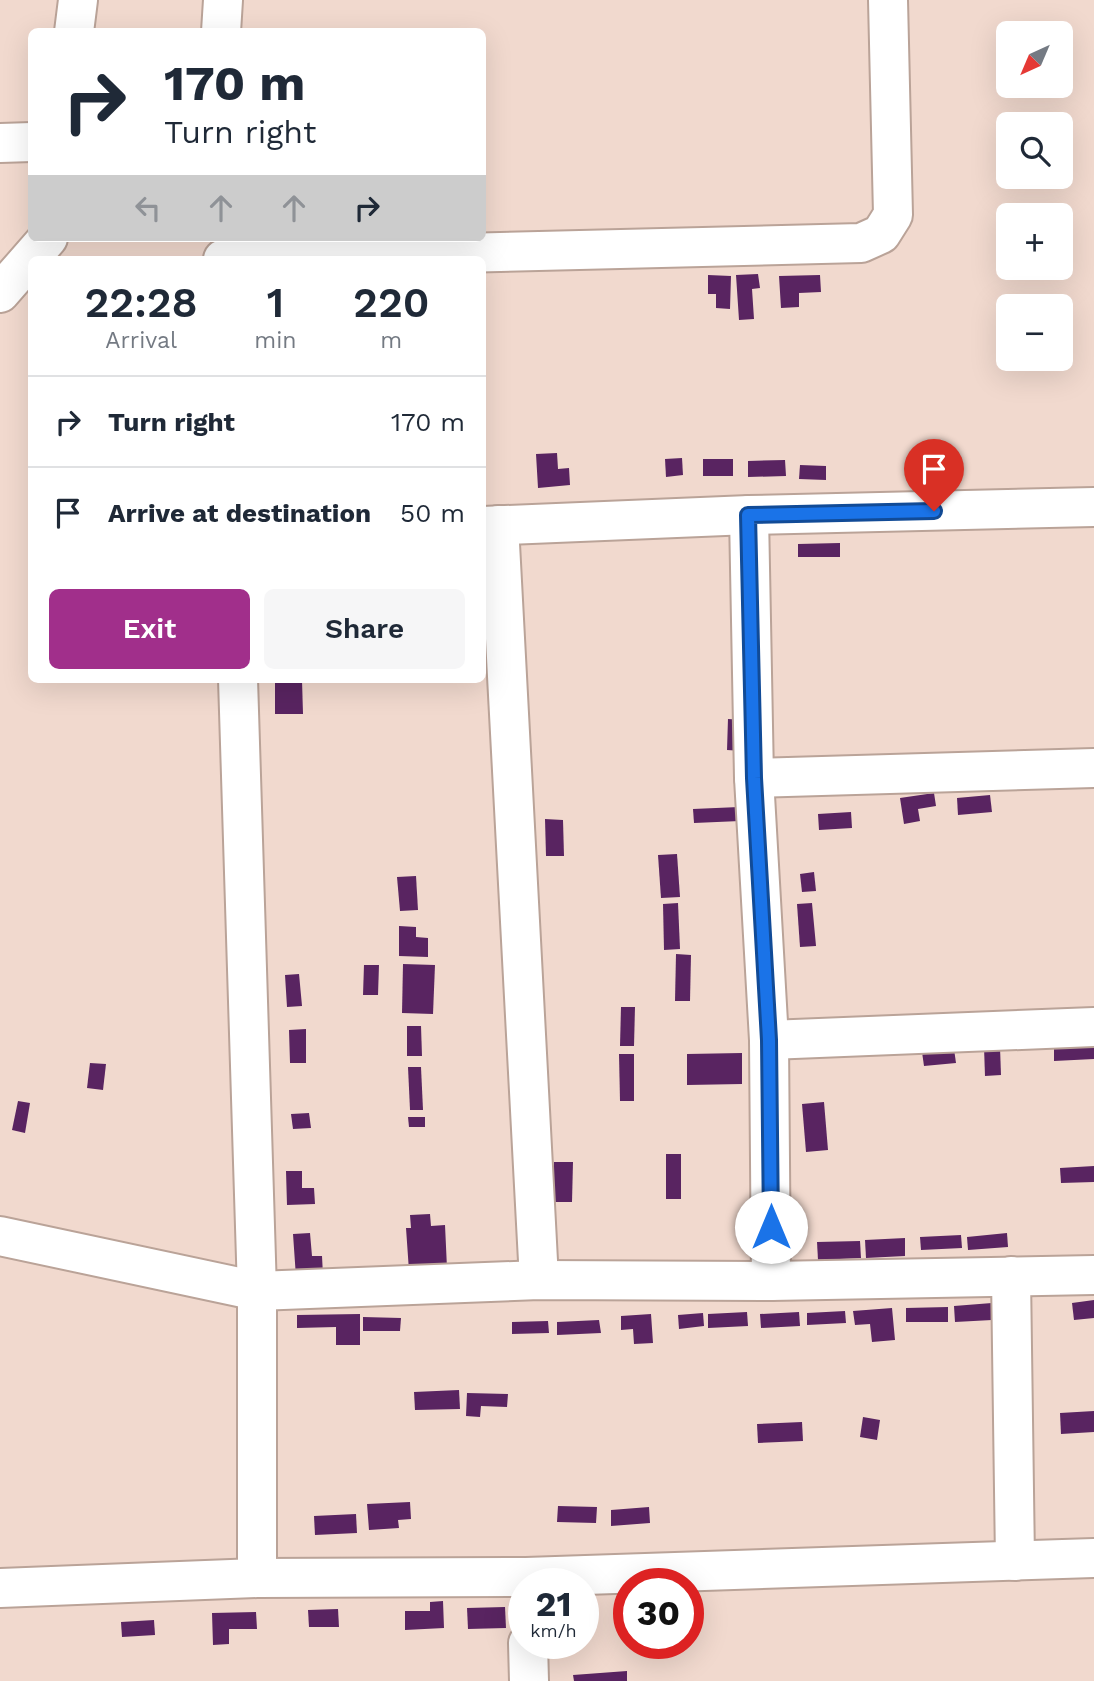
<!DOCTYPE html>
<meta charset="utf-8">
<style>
body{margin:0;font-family:"Work Sans",sans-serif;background:#f6f6f7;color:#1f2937;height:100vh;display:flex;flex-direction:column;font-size:26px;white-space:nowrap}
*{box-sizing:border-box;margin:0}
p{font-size:23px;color:#747a83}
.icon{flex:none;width:38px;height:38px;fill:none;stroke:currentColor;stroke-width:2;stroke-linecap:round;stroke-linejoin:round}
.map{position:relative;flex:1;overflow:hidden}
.sheet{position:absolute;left:28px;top:256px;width:458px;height:427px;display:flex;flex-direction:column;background:#fff;border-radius:10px;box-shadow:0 7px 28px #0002}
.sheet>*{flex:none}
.guide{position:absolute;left:28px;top:28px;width:458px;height:214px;border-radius:10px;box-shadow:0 7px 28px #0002;background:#fff;color:#1f2937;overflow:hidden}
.needle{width:46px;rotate:224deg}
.controls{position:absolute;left:996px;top:21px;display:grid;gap:14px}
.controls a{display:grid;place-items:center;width:77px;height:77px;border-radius:10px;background:#fff;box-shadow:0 7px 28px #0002;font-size:35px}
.speed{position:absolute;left:508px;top:1568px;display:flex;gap:14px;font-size:35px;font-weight:700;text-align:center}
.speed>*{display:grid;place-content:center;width:91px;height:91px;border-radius:50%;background:#fff;box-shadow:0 7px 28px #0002;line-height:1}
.speed small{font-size:18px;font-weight:400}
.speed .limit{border:10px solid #d22;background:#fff;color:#111}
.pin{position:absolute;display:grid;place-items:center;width:60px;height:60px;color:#fff;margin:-72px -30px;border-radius:50% 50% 50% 0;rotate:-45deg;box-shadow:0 0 7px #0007}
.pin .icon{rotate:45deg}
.me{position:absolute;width:77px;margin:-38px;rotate:0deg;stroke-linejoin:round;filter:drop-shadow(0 0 5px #0008)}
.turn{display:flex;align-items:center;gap:24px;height:147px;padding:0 21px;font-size:32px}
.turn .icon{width:91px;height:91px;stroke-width:2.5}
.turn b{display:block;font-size:49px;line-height:60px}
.lanes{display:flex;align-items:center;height:66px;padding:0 21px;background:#0003;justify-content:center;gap:35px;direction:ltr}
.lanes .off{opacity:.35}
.eta{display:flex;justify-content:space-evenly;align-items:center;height:119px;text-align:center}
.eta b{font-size:42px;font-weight:600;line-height:49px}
.button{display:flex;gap:14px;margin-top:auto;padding:14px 21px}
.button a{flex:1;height:80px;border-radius:10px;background:#a12f8b;color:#fff;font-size:28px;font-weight:600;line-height:80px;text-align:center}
.button a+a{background:#f6f6f7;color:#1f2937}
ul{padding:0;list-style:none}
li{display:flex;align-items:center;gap:21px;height:91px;padding:0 21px;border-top:2px solid #e0e1e3}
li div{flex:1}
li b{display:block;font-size:26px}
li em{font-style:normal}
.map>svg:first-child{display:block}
.building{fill:#592461}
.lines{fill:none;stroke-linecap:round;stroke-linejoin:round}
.minor-casing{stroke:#baa398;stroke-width:42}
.minor{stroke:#fff;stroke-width:38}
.route-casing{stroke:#114b97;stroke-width:18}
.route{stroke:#1a73e8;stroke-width:12}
</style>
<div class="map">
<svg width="1094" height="1681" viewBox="0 0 1094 1681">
<rect width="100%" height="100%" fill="#f1d9ce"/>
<g class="building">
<path d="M758,274L760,288L752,289L754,319L739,320L736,275Z"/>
<path d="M708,275L731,276L730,309L716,308V294H708Z"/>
<path d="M820,275L821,292L799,293V307L781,308L779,276Z"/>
<path d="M557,453L558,469L569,468L570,485L538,488L536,454Z"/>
<path d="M682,458L683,475L666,477L665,459Z"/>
<rect x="703" y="459" width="30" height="17"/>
<path d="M785,460L786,476L748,477V461Z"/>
<path d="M800,465L826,466V480L799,479Z"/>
<path d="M840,543V557H798V544Z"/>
<path d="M302,680L303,714H275V681Z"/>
<path d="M728,719L745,720L743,751L727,750Z"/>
<path d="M934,793L936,806L918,809L920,821L904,824L900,798Z"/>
<path d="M990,795L992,812L958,815L957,798Z"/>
<path d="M739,807L740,821L694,823L693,809Z"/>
<path d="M851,812L852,828L819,830L818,814Z"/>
<path d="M545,819L563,820L564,856H546Z"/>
<path d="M677,854L680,897L661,898L658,855Z"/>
<path d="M814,872L816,891L802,892L800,874Z"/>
<path d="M416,876L418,910L400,911L397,877Z"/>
<path d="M678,903L680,949L664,950L663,904Z"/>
<path d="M812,903L816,946L800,947L797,904Z"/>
<path d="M399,926L416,927V937L428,938V957L399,956Z"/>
<path d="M676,954L691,955L690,1001H675Z"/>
<path d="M403,964L435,965L433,1014L402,1013Z"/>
<path d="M364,965H379L378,995H363Z"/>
<path d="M299,974L302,1006L287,1007L285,975Z"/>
<path d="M621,1007H635L634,1046H620Z"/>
<path d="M407,1026H421L422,1056H407Z"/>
<path d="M306,1029V1063H290L289,1030Z"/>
<path d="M1094,1044V1059L1054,1061V1046Z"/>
<path d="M984,1047H1000L1001,1075L985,1076Z"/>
<path d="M954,1049L956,1063L924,1066L922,1052Z"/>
<path d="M742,1053V1084L687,1085V1054Z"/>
<path d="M619,1054H634V1101H620Z"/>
<path d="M90,1063L106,1064L103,1090L87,1088Z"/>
<path d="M408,1067H421L423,1110H410Z"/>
<path d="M18,1101L30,1103L25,1133L12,1130Z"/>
<path d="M824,1102L828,1150L806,1152L802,1104Z"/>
<path d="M309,1113L311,1128L293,1129L291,1114Z"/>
<path d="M408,1117H425V1127H409Z"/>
<rect x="666" y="1154" width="15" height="45"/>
<path d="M554,1162H573L572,1202H554Z"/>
<path d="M1094,1166V1182L1061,1183L1060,1168Z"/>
<path d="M286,1171H302V1188H314L315,1204L287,1205Z"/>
<path d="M430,1214L431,1226L445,1225L447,1268L409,1271L406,1228H411L410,1215Z"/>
<path d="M310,1233L312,1256H322L323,1275L296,1277L293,1234Z"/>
<path d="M1007,1233L1008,1247L968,1250L967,1237Z"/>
<path d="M961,1235L962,1248L921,1250L920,1237Z"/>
<path d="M905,1238V1256L866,1258L865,1240Z"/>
<path d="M860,1241L861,1258L818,1260L817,1242Z"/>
<path d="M1094,1300V1318L1074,1320L1072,1303Z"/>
<path d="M992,1303V1320L955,1322L954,1306Z"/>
<path d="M948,1307V1322H906V1308Z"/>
<path d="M892,1308L895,1340L872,1342L870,1324L855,1325L853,1311Z"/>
<path d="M845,1311L846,1323L807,1325V1313Z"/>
<path d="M747,1312L748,1326L708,1328V1314Z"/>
<path d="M799,1312L800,1326L761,1328L760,1314Z"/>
<path d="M703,1313L704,1326L679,1329L678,1315Z"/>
<path d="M360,1314V1345H336V1327L297,1328V1315Z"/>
<path d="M651,1314L653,1343L634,1344L633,1329L621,1330V1316Z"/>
<path d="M363,1317L401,1318L400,1331H363Z"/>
<path d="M599,1320L601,1333L557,1335V1322Z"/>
<path d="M548,1321L549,1333L512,1334V1322Z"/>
<path d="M459,1390L460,1409L415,1410L414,1392Z"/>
<path d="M467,1393L508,1394L507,1407L481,1406L480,1417L466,1416Z"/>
<path d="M1094,1411V1432L1061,1434L1060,1413Z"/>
<path d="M863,1417L880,1420L877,1440L860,1437Z"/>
<path d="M802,1422L803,1441L758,1443L757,1424Z"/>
<path d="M410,1502L411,1519L398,1520L399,1528L369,1530L367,1504Z"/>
<path d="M558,1506L597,1507L596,1523L557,1522Z"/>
<path d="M649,1507L650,1523L611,1526V1510Z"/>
<path d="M356,1514L357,1533L315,1535L314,1516Z"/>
<path d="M443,1601L444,1628L405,1630V1611H430V1602Z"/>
<path d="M505,1607L506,1628L468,1629L467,1608Z"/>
<path d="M338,1609L339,1627H309L308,1610Z"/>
<path d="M256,1612L257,1629H229V1644L213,1645L212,1613Z"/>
<path d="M154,1620L155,1635L122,1637L121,1622Z"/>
<path d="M627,1671V1681H574L573,1675Z"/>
</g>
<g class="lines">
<defs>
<g id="minor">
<path d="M74,32L78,0"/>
<path d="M221,32L223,0"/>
<path d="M0,143L32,142"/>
<path d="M223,259L861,243L881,234L893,215L888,0"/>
<path d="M0,293L48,238"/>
<path d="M749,515L754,778L769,1040L771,1281"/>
<path d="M499,525L539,1280"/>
<path d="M483,526L749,515L1094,507"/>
<path d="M238,679L257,1291V1578L526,1577L1094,1558"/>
<path d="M754,778L1094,768"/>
<path d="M769,1040L1094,1027"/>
<path d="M0,1236L257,1291L539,1280L771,1281L1094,1275"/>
<path d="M1011,1276L1015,1561"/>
<path d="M0,1588L257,1578"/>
<path d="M528,1643L529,1681"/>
</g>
</defs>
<use href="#minor" class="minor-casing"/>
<use href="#minor" class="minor"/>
</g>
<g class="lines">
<defs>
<path id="route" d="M771,1227L769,1040L754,778L748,515L934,511"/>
</defs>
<use href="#route" class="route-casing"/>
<use href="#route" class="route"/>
</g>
</svg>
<div class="controls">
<a><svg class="needle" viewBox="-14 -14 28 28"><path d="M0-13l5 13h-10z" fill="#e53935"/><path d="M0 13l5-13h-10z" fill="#747a83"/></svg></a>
<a><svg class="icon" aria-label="search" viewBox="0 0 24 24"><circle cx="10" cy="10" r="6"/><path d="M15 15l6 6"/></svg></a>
<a>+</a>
<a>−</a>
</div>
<div class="speed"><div>21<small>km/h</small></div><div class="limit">30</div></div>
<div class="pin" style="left:934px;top:511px;background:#d93025"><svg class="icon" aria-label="arrive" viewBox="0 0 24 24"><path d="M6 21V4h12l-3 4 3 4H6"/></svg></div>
<svg class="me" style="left:771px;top:1227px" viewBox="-20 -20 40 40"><circle r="19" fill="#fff"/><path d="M0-13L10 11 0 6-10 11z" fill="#1a73e8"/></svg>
<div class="guide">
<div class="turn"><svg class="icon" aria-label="right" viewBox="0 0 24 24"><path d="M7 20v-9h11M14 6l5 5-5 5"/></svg><div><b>170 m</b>Turn right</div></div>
<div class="lanes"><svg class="icon off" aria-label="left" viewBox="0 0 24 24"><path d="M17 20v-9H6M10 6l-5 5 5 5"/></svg><svg class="icon off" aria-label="ahead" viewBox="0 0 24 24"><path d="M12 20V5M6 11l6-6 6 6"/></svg><svg class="icon off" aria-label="ahead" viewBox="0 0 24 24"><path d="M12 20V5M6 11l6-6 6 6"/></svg><svg class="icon" aria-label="right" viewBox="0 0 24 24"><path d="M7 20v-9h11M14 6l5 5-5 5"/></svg></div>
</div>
<section class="sheet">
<div class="eta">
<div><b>22:28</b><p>Arrival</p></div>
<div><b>1</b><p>min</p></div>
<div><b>220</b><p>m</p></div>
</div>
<ul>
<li><svg class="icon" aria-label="right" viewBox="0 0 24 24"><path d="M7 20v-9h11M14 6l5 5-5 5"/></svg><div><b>Turn right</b></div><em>170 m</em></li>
<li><svg class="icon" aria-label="arrive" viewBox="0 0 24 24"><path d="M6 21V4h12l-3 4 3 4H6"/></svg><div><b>Arrive at destination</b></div><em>50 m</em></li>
</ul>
<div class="button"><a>Exit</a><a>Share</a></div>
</section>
</div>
